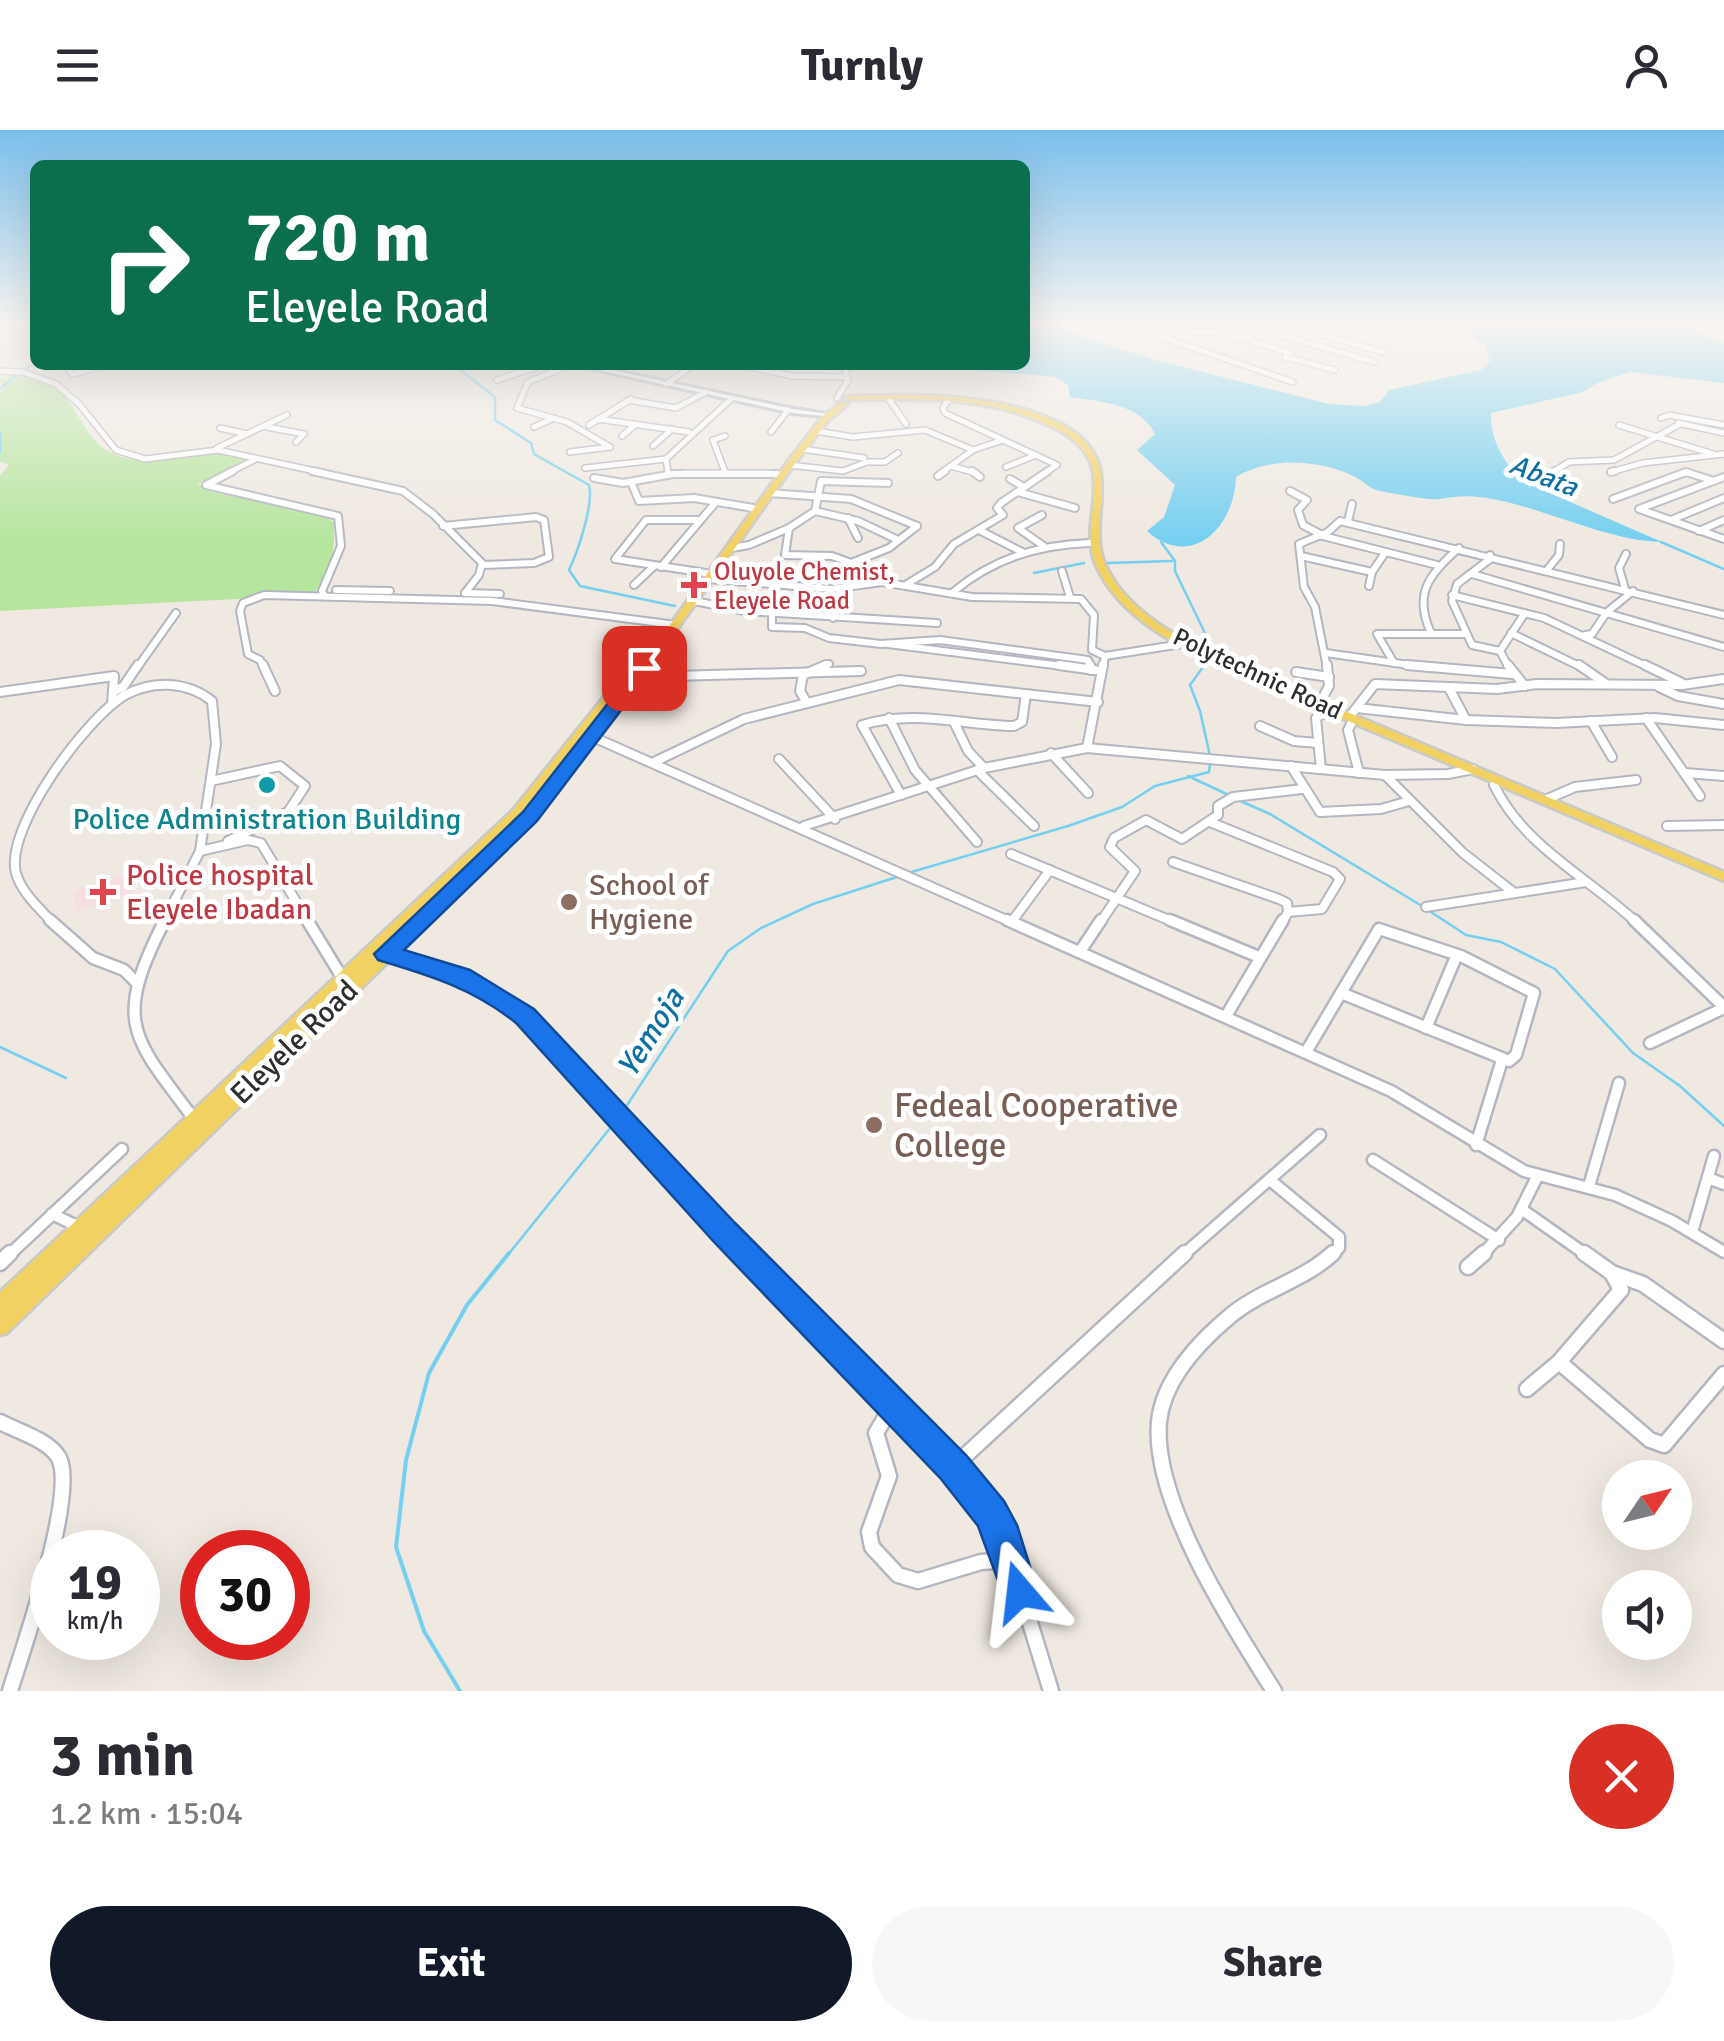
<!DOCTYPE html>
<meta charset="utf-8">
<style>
body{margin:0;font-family:Signika,sans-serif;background:#f7f7f7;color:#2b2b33;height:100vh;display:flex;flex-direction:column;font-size:38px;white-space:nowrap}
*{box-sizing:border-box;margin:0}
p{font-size:32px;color:#7c7c81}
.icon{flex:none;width:55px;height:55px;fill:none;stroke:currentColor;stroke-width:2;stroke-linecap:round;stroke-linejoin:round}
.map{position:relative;height:1561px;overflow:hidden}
.side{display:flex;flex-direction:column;background:#fff;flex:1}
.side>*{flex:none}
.banner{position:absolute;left:30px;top:30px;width:1000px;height:210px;border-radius:15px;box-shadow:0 10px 40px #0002;background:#0b6e4f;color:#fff;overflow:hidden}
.needle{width:65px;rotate:55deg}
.buttons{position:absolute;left:1602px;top:1330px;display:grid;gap:20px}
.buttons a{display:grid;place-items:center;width:90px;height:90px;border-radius:50%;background:#fff;box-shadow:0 10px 40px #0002;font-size:50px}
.speed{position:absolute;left:30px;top:1400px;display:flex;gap:20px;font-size:50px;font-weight:700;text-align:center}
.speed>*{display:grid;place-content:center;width:130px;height:130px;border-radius:50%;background:#fff;box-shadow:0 10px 40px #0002;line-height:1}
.speed small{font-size:25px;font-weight:400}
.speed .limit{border:15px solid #d22;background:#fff;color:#111}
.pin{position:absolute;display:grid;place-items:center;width:85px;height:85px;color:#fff;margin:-42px;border-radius:20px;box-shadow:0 5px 15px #0006}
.me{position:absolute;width:110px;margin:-55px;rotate:343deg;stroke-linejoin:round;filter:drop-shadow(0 0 8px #0008)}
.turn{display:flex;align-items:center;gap:35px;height:210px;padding:0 50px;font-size:45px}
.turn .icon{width:130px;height:130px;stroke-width:2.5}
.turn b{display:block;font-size:70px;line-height:85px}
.round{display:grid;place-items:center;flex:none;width:105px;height:105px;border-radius:52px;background:#f7f7f7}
.overview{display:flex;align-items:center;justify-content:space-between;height:170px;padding:0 50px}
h1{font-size:60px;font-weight:800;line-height:75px}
.cta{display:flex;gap:20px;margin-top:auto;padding:20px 50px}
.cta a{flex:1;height:115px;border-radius:60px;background:#111827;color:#fff;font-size:40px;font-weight:800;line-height:115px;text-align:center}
.cta a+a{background:#f7f7f7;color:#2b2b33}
header{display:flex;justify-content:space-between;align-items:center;height:130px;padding:0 50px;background:#fff;font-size:45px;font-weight:800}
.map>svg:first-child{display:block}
.medical{fill:#f5dfe0}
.green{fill:#b6e59e}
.water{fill:#75cff0}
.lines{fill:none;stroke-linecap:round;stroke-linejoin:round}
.stream-far1{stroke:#75cff0;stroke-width:2.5}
.stream{stroke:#75cff0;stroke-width:4}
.street-far4-casing{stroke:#b4b7c1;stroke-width:8}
.street-far3-casing{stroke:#b4b7c1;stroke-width:10}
.street-far2-casing{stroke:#b4b7c1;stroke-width:12}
.street-far1-casing{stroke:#b4b7c1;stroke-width:15}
.street-casing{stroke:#b4b7c1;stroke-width:19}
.secondary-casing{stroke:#b4b7c1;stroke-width:6}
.primary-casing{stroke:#c9c9c9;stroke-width:5}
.street-far4{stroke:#fff;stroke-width:5}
.street-far3{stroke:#fff;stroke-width:6}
.street-far2{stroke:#fff;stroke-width:8}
.street-far1{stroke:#fff;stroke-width:10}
.street{stroke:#fff;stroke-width:14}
.secondary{fill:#fff;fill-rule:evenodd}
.primary{fill:#f2d163;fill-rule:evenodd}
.route{fill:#1a73e8;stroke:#114b97;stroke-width:2.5}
.health-dot{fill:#e0444e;stroke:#fff;stroke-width:4}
.culture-dot{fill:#0f9aa8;stroke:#fff;stroke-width:4}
.education-dot{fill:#8d6e63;stroke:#fff;stroke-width:4}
.labels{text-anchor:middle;stroke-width:10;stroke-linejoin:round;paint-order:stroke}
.far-health-label{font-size:25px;fill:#be3a42;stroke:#fff;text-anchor:start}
.far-street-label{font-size:25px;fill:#2e2e2e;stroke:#fff}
.far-water-label{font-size:28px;font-style:italic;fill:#0d6fa3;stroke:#fff}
.culture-label{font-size:30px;fill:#0d838f;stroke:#fff}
.health-label{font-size:30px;fill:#be3a42;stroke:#fff;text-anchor:start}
.education-label{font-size:30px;fill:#785e54;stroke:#fff;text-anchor:start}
.street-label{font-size:30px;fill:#2e2e2e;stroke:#fff}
.water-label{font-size:32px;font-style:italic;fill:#0d6fa3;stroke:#fff}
.near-education-label{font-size:35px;fill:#785e54;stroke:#fff;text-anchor:start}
</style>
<header><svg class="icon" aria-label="menu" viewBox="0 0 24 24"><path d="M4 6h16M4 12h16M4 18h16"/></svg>Turnly<svg class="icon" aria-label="person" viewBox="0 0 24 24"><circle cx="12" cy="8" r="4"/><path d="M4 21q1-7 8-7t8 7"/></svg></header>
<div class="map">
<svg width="1724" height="1561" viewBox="0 0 1724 1561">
<rect width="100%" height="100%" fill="#efe9e1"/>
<path class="medical" d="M129,744L133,764L76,782L73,761Z"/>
<path class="green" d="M17,244C82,251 73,308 116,325C148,338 184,322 217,323C227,324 238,327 248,329L198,354L209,361L322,386L334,392C335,422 331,441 313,465L0,481V346L9,334L0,332V263L3,259L0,249Z"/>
<path class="water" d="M1025,194H1056L1089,209L1155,230L1329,274L1365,276L1380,272L1389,260L1481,240L1490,231L1485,215L1456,194H1693L1698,203L1724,213V253L1630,242L1597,253L1583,262L1491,283C1490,310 1504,332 1522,351L1662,412C1613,411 1556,384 1507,372C1482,366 1464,364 1440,369C1431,371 1391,363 1380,361C1369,359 1363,350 1353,346C1318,329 1268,327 1236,347C1235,396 1192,441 1147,401L1164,387L1175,355L1137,320L1155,304C1140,273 1101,272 1070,267L1068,255L1056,247L974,240L976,235H1025Z"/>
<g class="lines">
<g class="stream-far1">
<path d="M454,235L495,267V290L531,313L534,324L589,355C594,374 578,421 569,440L580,456L675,476"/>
<path d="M25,240L35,232"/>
<path d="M0,259L18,244"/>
<path d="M0,302V322"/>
<path d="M1161,412L1175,431V441L1215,524"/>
<path d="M1661,412L1724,439"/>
<path d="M1108,433L1172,431"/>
<path d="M1034,443L1084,433"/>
<path d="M1206,533L1190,555L1200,581L1210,626"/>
<path d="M1188,646L1231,666"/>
<path d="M1238,670L1270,684L1422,776"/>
<path d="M908,743L1068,696L1122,677L1155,656L1209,642L1210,634"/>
<path d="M1428,780L1466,805L1501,812L1555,839L1633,923L1680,956L1724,996"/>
<path d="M0,917L66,948"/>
<path d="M620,986L728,821L761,798L813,774L900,746"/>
<path d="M507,1126L615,992"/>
</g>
<path class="stream" d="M460,1561L424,1501L396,1417L406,1330L429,1243L467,1175L509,1123"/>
<defs>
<g id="street-far4">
<path d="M1124,194L1293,252"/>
<path d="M1285,194L1382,222"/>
<path d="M1243,196L1241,201L1254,212L1290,223L1285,227L1335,240"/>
<path d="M1247,196L1375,232"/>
<path d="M1081,197L1100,194"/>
<path d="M1183,201L1222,203L1249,210"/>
<path d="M1160,207L1183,201L1166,194"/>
<path d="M65,235L73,244L106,235"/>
<path d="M570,235L528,252L517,278L567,292L610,317"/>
<path d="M741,235L792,246L845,247"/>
<path d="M0,241L23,242L56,254L79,274L116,320L145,329L218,320L324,343"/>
<path d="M497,250L543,235"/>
<path d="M666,254L694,235"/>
<path d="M837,268L848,250L844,235"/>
<path d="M888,268L906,294"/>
<path d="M949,269L943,278L945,283L1057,335L1045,343"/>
<path d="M629,270L676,278L706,262"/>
<path d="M1661,288L1669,285L1724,295"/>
<path d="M598,289L689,302"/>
<path d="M1678,293L1724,303"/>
<path d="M589,295L631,269"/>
<path d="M1619,295L1713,324"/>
<path d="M267,297L304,304L296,312"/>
<path d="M534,297L554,288"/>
<path d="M220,298L247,304"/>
<path d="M816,301L853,307L925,300L973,320"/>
<path d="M771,302L788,280"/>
<path d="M622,306L636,294"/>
<path d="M725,306L713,310L725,342"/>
<path d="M653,316L672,299"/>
<path d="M217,318L287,285"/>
<path d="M802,319L864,328"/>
<path d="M570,322L610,317"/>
<path d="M789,335L843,341L867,332H885L898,323"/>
<path d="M951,336L976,343"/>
<path d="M1006,337L1036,325"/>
<path d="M585,338L666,329"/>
<path d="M1611,342L1643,333L1724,324"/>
<path d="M228,343L256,329"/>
<path d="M668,343L666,329L732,268"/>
<path d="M684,343H769"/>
<path d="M941,343L973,320L1003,310"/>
<path d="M1551,343L1569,332L1614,330L1680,294"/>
<path d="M1682,343H1690"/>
</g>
<g id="street-far3">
<path d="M233,341L206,355L338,386L341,416L322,461L324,465"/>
<path d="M312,341L403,361L433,384L482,433L479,445L465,463"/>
<path d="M972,341L980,347"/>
<path d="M1555,341L1549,345L1558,352"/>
<path d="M1611,342L1615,341"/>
<path d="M938,346L945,341"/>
<path d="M1724,347L1639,379L1724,409"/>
<path d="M594,348L623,353L673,344H777"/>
<path d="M1010,349L1024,357"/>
<path d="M631,352L639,371L694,368L753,378"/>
<path d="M888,353L821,351L815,381L789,398L785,425L832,426L851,433L889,418L917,396"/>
<path d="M1290,361L1307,370L1298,380L1303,395L1320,404"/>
<path d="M1018,362L1075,378"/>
<path d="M770,363L851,369L917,396"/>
<path d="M1613,369L1686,342L1714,351"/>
<path d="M815,381L858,391L898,410"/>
<path d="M1042,385L1018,398L1045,417"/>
<path d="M848,388L858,408"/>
<path d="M698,390H646L615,429L706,443"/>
<path d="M1671,390L1724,368"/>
<path d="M1348,391L1352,374"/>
<path d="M443,396L536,387L544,390L549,427L534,433L483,435"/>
<path d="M979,400L1024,423"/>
<path d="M1699,401L1724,390"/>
<path d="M1319,405L1437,435"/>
<path d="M732,418L749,415L789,398"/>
<path d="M1490,425V429L1457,454L1452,471L1472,515L1500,521"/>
<path d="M1301,426L1372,442"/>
<path d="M661,437L716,372"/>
<path d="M1547,440L1559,425L1560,414"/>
<path d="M1062,441L1070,467"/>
<path d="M1472,444L1724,517"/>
<path d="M709,449L831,459L882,452L972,467L1081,469L1094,485L1092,520L1105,526L1103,538"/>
<path d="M907,454L935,437L954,414L1003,385L997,378L1001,373L1048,341"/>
<path d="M634,455L654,436"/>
<path d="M1369,456L1372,442L1385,423"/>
<path d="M1625,459L1619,438L1626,424"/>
<path d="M336,460L390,461"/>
<path d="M465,463L500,464"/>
<path d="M952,463C992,429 1037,415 1089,413"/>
<path d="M1452,465L1544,488L1650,538"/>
<path d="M694,471L745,481L937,493"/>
<path d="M772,483V497L805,498L829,508L881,514L940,510L1088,530L1090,538"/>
<path d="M833,488L840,470L839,459"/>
<path d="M1431,503C1413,464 1429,444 1459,418"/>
<path d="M1511,503L1583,538"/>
<path d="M1585,505L1592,504L1607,482L1633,461"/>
<path d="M888,514L1078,538"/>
<path d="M1500,521L1525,483"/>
<path d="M1500,521L1509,538"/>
<path d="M1326,523L1430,538"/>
<path d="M1105,526L1188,513"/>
<path d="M1394,533L1377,504H1465"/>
<path d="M137,538L176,483"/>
<path d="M264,538L260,530L248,524L240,481L243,473L264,465L492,471L676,495"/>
<path d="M820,538L829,534"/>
<path d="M1327,538L1315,477L1304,457L1299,414L1328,402L1340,391L1724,485"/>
</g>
<g id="street-far2">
<path d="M263,535L275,561"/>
<path d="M1059,535L1095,540"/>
<path d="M1090,535L1091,540"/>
<path d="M1407,535L1512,544"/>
<path d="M1508,535L1525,556"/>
<path d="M1579,535L1605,553"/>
<path d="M1645,535L1682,553"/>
<path d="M1296,542L1329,547"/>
<path d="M638,547L861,541"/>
<path d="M1659,557L1678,566L1724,574"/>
<path d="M1449,558L1466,590"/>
<path d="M114,561L123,557L138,535"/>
<path d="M0,562L114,546L112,574"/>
<path d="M807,573L800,561L803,545L826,535"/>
<path d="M1320,573L1329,556L1327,535"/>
<path d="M1357,578L1466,590L1556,593L1655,588L1724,595"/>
<path d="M1350,586L1375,554L1497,559L1537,554L1682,555L1724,549"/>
<path d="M889,588L915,640L977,712"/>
<path d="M1646,588L1700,666"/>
<path d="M1591,591L1612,627"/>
<path d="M1352,592L1348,600L1359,643"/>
<path d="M955,594L968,621L984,638"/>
<path d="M1260,596L1294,611L1318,613"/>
<path d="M593,607L1013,793"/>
<path d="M1087,618L1103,535"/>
<path d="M1051,623L1088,663"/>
<path d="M779,629L835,689"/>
<path d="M654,632L744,589L899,550L1098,572"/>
<path d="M1291,636L1320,682L1381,679L1409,671"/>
<path d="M1321,639L1316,588L1327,581"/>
<path d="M977,640L1034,696"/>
<path d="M1685,643L1724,646"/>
<path d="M1385,645L1463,723L1513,762"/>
<path d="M211,651L280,636L305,656L288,682L228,711"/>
<path d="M1494,655C1524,717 1588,747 1637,793"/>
<path d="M901,665L862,595C913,579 962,595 1014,596L1022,592L1026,564"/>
<path d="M1545,670L1575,657L1636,650"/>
<path d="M1210,692L1333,742L1340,749L1322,779L1288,782"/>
<path d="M804,696L984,638L1087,618L1385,645L1448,644L1473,639"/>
<path d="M1667,696L1724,695"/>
<path d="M200,721L248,710L261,713L309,793"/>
<path d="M1011,724L1176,793"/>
<path d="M1173,732L1279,769L1287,773L1288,782"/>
<path d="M1426,777L1586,752"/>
<path d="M1013,790L1050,740"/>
<path d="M53,793C40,779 21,762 16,743C4,698 87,587 125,565C153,550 187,551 212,571L216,614L200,721L163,793"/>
<path d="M1100,793L1135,741L1110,717L1114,708L1146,690L1182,709L1218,685V676L1233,667L1302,659"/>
<path d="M1282,793L1288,782"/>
</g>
<g id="street-far1">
<path d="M50,790L93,828L124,840L137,853"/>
<path d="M165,790C111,895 133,907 197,993"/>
<path d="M307,790L343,849"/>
<path d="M1007,790L1391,961L1524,1041L1615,1065L1672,1091L1724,1122"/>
<path d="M1170,790L1259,827"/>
<path d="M1634,790L1724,877"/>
<path d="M1379,799L1461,826L1534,863L1516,925L1509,931L1341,863Z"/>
<path d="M1081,820L1101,790"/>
<path d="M386,823L462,846L515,877L747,1126"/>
<path d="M1226,886L1283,790"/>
<path d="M1426,898L1456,827"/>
<path d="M1650,913L1724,878"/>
<path d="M1306,922L1341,863"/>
<path d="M1476,1015L1502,930"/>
<path d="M1373,1030L1499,1110"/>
<path d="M1708,1048L1724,1054"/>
<path d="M1270,1050L1339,1107V1118L1330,1126"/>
<path d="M1589,1056L1619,953"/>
<path d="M1524,1081L1588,1126"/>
<path d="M52,1084L81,1098"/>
<path d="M1692,1102L1714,1026"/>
<path d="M8,1126L122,1019"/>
<path d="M1182,1126L1320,1005"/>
<path d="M1481,1126L1517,1087L1537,1047"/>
</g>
<g id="street">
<path d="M745,1123L953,1337L991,1384L1004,1408L1051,1561"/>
<path d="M0,1133L10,1123"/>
<path d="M1468,1137L1484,1123"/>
<path d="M1612,1143L1643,1154L1724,1211"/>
<path d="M1559,1232L1650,1310L1664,1315L1724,1244"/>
<path d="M1527,1259L1559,1232L1621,1160L1612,1143L1584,1123"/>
<path d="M892,1276L876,1303L889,1346L869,1402L872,1417L898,1445L918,1451L981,1432L1010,1430"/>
<path d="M0,1292C17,1301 49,1310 59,1328C77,1365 23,1518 10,1561"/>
<path d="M953,1337L1185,1123"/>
<path d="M1274,1561C1232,1495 1152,1371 1159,1292C1163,1249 1199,1212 1230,1186C1261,1160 1303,1151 1333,1123"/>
</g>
<path id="secondary" d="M576,235H588L793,279L827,284L824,286L793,283Z"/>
<g id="primary">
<path d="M903,265C957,265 1093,273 1101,345C1105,376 1092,407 1106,436C1131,489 1196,517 1246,539L1724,742V751L1238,544C1186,520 1120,491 1096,435C1082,403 1100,369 1092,337C1086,317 1068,304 1050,296C987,265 916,269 848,270L844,268L848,266Z"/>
<path d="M841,272L848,274L828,291L794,335L614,588L534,690L7,1203L0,1205V1162L513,680L631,533H639V537L521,686L348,853L526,684L606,584L788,331L822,287Z"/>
</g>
</defs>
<use href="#street-far4" class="street-far4-casing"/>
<use href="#street-far3" class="street-far3-casing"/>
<use href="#street-far2" class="street-far2-casing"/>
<use href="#street-far1" class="street-far1-casing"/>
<use href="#street" class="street-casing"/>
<use href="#secondary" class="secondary-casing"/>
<use href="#primary" class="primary-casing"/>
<use href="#street-far4" class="street-far4"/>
<use href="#street-far3" class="street-far3"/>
<use href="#street-far2" class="street-far2"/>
<use href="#street-far1" class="street-far1"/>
<use href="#street" class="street"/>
<use href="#secondary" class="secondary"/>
<use href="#primary" class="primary"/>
</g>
<linearGradient id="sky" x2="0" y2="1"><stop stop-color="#7abfeb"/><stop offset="0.47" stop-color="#f8f5f2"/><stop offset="1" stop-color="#f8f5f2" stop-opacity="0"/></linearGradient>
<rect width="1724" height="412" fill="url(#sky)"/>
<path class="route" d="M644,533L653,538L537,691L404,820L470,840L534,879L735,1093L966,1325L1004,1371L1017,1395L1038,1462L1033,1475L1020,1480L1007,1475L978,1396L941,1349L714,1112L516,893C474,859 429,845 378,830L374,824L523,682L638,535Z"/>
<g class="health-dot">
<path d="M689 440h10v10h10v10h-10v10h-10v-10h-10v-10h10z"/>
<path d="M98 747h10v10h10v10h-10v10h-10v-10h-10v-10h10z"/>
</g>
<circle class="culture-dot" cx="267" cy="655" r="10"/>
<g class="education-dot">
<circle cx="569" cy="772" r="10"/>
<circle cx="874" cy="995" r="10"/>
</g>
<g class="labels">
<g class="far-health-label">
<text x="714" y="450">Oluyole Chemist,<tspan x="714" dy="29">Eleyele Road</tspan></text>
</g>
<g class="far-street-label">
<text transform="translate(1258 543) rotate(25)" y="9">Polytechnic Road</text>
</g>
<g class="far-water-label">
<text transform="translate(1544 345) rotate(21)" y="10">Abata</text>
</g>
<g class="culture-label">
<text x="267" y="699">Police Administration Building</text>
</g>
<g class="health-label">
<text x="126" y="755">Police hospital<tspan x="126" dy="34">Eleyele Ibadan</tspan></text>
</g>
<g class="education-label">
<text x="589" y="765">School of<tspan x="589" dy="34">Hygiene</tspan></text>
</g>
<g class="street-label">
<text transform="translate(294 912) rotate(-44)" y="10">Eleyele Road</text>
</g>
<g class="water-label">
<text transform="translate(650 902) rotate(-58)" y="11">Yemoja</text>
</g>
<g class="near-education-label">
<text x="894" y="987">Fedeal Cooperative<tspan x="894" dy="40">College</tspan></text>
</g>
</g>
</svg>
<div class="buttons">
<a><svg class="needle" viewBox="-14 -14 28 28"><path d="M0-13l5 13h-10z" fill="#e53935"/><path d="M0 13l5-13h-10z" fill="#7c7c81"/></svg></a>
<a><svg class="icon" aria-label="sound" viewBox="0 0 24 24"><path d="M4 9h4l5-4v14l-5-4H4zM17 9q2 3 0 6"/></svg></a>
</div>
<div class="speed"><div>19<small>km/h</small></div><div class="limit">30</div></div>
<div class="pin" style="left:644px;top:538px;background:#d93025"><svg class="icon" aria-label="arrive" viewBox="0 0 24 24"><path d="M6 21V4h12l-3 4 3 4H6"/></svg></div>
<svg class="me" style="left:1020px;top:1462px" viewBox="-20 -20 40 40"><path d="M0-17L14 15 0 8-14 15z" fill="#1a73e8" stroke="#fff" stroke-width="4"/></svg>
<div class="banner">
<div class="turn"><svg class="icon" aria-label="right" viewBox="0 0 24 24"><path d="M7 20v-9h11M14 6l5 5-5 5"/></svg><div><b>720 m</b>Eleyele Road</div></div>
</div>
</div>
<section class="side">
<div class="overview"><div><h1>3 min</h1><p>1.2 km · 15:04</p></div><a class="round" style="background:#d93025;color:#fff"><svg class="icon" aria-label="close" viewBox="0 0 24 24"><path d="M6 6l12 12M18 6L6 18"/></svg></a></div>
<div class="cta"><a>Exit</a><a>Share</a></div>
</section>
